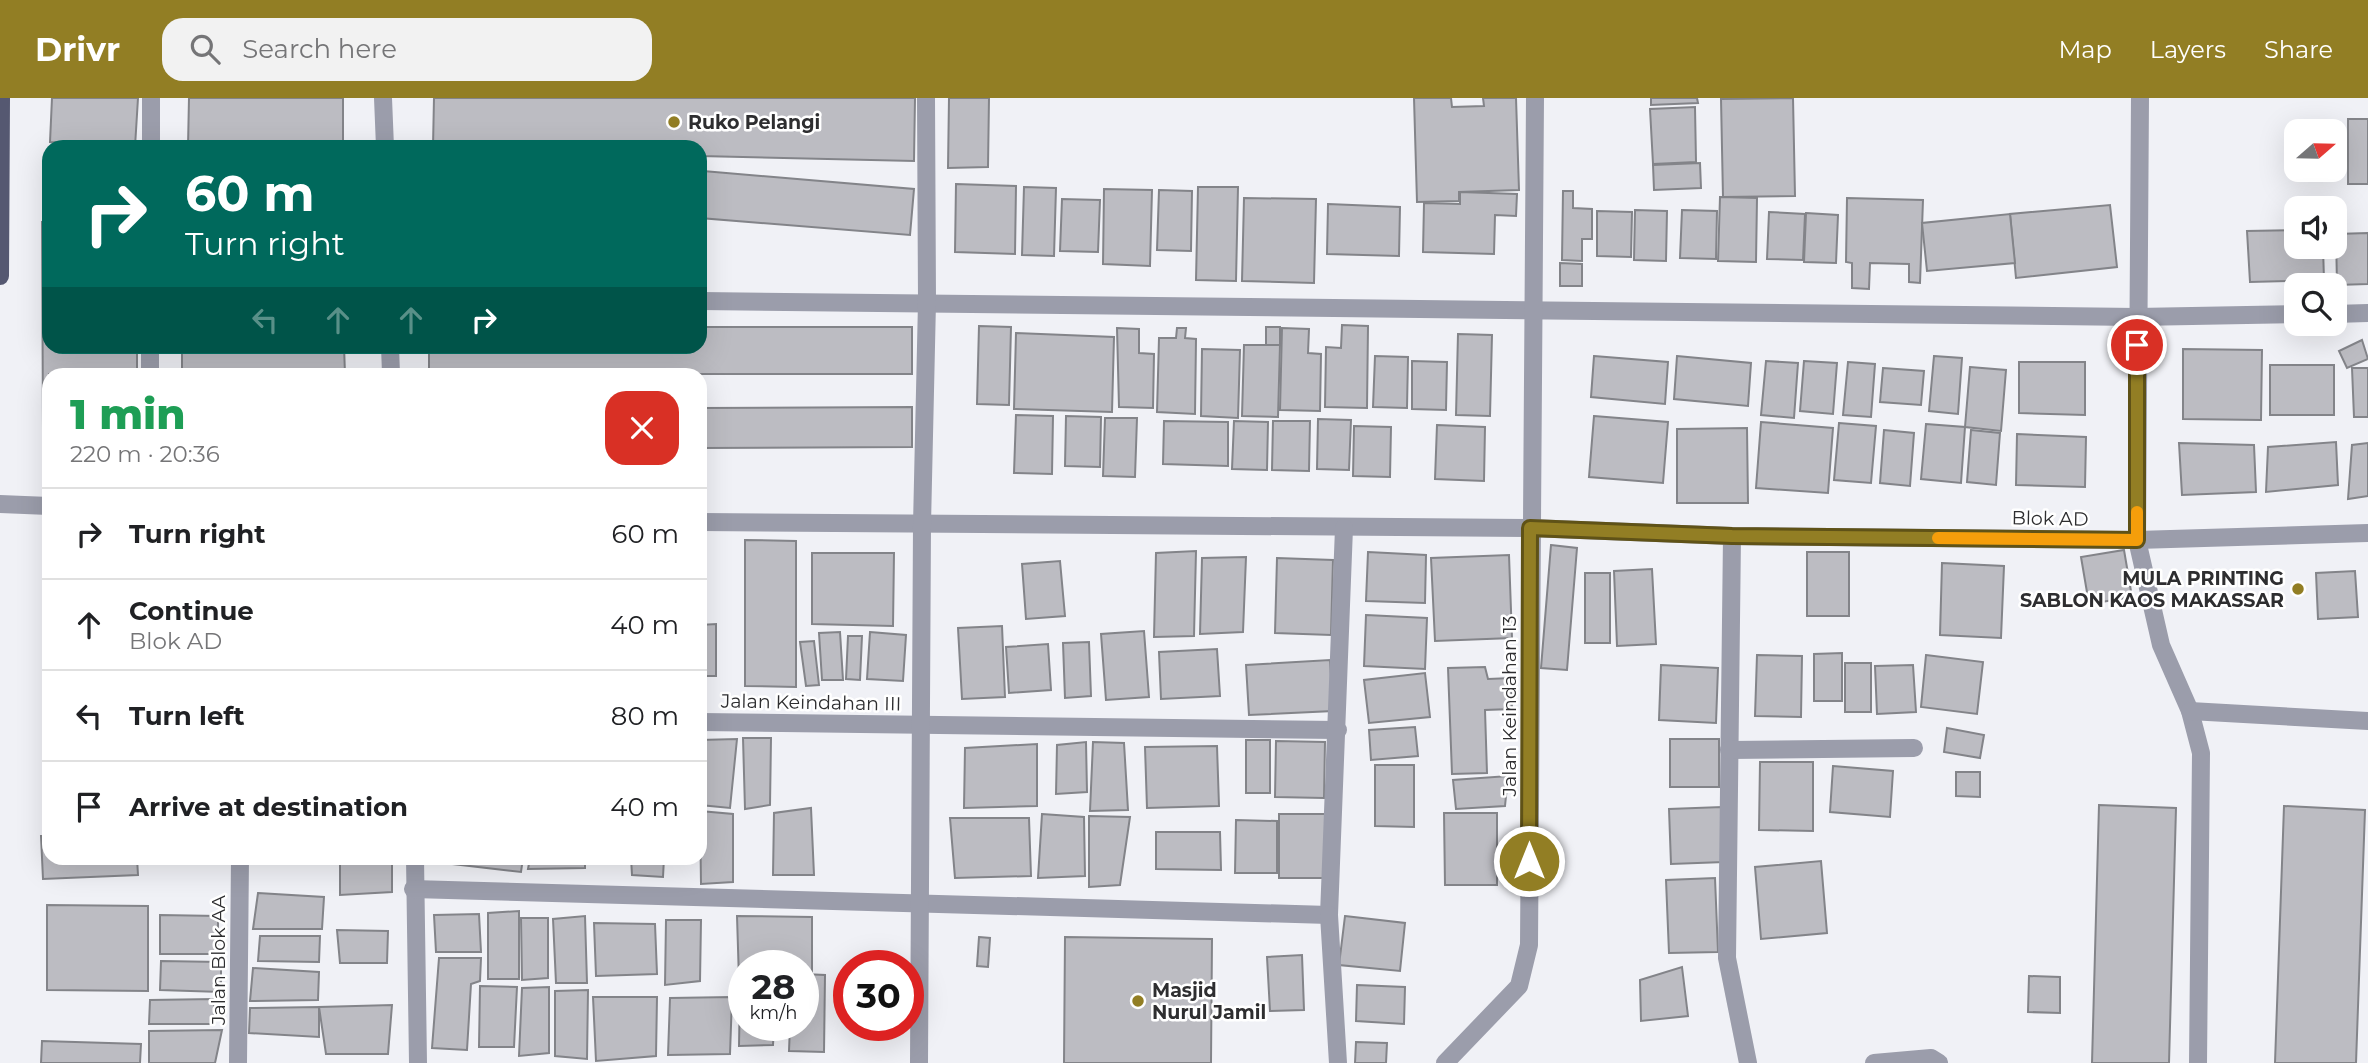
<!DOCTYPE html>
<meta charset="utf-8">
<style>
body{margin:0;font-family:Montserrat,sans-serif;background:#f2f2f2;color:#202124;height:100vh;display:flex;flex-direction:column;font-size:26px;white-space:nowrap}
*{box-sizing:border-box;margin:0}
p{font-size:23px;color:#757577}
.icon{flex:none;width:38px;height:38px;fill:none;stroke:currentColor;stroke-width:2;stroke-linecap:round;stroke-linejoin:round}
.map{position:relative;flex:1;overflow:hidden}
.side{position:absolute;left:42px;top:270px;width:665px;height:497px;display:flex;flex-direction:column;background:#fff;border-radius:21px;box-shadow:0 7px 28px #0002}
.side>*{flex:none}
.hud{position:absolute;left:42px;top:42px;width:665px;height:214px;border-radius:21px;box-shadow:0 7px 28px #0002;background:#00695c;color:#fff;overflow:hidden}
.needle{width:46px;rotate:70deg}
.buttons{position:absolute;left:2284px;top:21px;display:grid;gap:14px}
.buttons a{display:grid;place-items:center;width:63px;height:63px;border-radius:14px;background:#fff;box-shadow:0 7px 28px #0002;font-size:35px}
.speed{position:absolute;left:728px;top:852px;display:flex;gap:14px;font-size:35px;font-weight:700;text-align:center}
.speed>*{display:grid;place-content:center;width:91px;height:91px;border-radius:50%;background:#fff;box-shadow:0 7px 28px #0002;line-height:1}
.speed small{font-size:18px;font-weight:400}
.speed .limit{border:10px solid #d22;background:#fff;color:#111}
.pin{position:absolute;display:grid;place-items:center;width:60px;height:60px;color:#fff;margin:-30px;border:4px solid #fff;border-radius:50%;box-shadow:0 2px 7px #0007}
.me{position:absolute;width:77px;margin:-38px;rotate:0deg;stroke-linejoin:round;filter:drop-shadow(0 0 5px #0008)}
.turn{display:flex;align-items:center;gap:24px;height:147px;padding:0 28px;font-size:32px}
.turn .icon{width:91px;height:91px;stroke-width:2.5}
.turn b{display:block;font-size:49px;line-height:60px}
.lanes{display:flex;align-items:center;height:66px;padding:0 28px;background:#0003;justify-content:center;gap:35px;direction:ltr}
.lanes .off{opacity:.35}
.round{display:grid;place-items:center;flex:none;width:74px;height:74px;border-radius:21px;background:#f2f2f2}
.head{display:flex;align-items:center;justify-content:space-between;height:119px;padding:0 28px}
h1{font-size:42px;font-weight:800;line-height:52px;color:#1e9e55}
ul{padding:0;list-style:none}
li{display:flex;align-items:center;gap:21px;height:91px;padding:0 28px;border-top:2px solid #e0e0e0}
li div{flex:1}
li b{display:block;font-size:26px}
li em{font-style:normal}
header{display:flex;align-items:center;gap:42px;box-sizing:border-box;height:98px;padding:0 35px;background:#927e24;color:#fff}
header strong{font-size:33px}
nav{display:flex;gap:38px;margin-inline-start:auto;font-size:24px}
.search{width:490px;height:63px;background:#f2f2f2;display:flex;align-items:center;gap:18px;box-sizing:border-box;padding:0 24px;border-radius:21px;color:#757577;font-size:26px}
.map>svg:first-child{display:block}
.building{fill:#bcbcc2;stroke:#838489;stroke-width:2}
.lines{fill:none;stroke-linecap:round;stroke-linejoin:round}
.minor{stroke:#9b9dab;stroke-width:18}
.major{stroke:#555871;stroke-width:18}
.route-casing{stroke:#5f5217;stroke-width:18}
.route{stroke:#927e24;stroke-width:12}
.slow{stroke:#f59e0b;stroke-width:12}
.poi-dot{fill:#927e24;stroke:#fff;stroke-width:2.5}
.labels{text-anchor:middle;stroke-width:5;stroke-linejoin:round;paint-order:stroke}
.poi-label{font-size:19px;font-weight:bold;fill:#2e2e30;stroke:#fff;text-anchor:start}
.street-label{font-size:19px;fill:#2e2e30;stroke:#fff}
</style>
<header>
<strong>Drivr</strong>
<div class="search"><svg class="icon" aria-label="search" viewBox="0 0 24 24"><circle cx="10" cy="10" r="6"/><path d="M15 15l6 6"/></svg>Search here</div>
<nav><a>Map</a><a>Layers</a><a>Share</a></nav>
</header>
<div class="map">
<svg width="2368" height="965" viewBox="0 0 2368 965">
<rect width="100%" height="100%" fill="#f0f1f6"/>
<g class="building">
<path d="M52,0H138L135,49L50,44Z"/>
<path d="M189,0H343V49H188Z"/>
<path d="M434,0H915L914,63L700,58V49H433Z"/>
<path d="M949,0H989L988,69L948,70Z"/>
<path d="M1414,0H1451L1452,9L1484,8L1483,0H1516L1519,92L1459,94V103L1417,104Z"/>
<path d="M1651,0H1697L1698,5L1651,7Z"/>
<path d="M1793,0L1795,98L1723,99L1721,1Z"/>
<path d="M1695,9L1696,64L1653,66L1650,11Z"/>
<rect x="2348" y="21" width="20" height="65"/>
<path d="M1700,65L1701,90L1654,92L1653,67Z"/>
<path d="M44,66H49V111H46Z"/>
<path d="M703,73L914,91L910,137L700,120Z"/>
<path d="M956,86L1016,88L1015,156L955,154Z"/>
<path d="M1024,89L1056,90L1054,158L1022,157Z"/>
<path d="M1198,89H1238L1236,183L1196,182Z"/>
<path d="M1104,91L1152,92L1150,168L1103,166Z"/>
<path d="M1159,92L1192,93L1191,153L1157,152Z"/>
<path d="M1563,93H1573V110L1592,111V141H1582V163L1562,162Z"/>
<path d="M1460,94L1517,96L1516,118L1495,117L1494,156L1423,154L1424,105L1460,106Z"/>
<path d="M1720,99L1757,100L1756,164L1718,163Z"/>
<path d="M1244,100L1316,101L1314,185L1242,183Z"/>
<path d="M1847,100L1923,102L1920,185L1909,184V166L1870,165L1869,191L1852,190V165L1846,164Z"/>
<path d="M1062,101L1100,102L1098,154L1060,153Z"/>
<path d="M1328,106L1400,109L1399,158L1327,156Z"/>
<path d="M2110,107L2117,169L2016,180L2010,116Z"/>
<path d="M1635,112L1667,113L1666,163L1634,162Z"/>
<path d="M1682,112L1717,113L1716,161L1680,160Z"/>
<path d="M1597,113L1632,114L1631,159L1597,158Z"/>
<path d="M1769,114L1805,116L1803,162L1767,161Z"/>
<path d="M1806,115L1838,117L1836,165L1804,164Z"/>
<path d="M2010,116L2015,165L1927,173L1922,125Z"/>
<path d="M42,124H49V248H137V276H49V330H43Z"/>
<path d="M2296,132V149H2323L2324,182L2250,184L2247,133Z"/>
<path d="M2368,135V186L2337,187L2336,136Z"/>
<path d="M1560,165L1582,166V188H1560Z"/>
<path d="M1342,227L1368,228L1367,310L1325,309L1326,249L1341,250Z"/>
<path d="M979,228L1011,229L1009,307L977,306Z"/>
<path d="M700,229H912V276H429V248H700Z"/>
<rect x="1266" y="229" width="14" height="18"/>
<path d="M1117,230L1139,231V255L1154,256L1153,310L1119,309Z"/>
<path d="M1177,230H1186L1185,240L1196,241L1195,316L1157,314L1159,240H1176Z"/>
<path d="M1282,230L1309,231L1308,255L1321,256L1320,313L1280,312Z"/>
<path d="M1016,235L1114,239L1112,314L1014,311Z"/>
<path d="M1458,236L1492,237L1490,318L1456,317Z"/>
<path d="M2362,242L2368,261L2347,270L2339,253Z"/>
<path d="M1244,247H1280L1278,319L1242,318Z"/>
<path d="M182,248H344L345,276H182Z"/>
<path d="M1202,251L1240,252L1238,320L1201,318Z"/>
<path d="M2183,251L2262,252L2261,322L2183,321Z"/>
<path d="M1375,258L1408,259L1407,310L1373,309Z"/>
<path d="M1594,258L1668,264L1665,306L1591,299Z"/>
<path d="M1677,258L1751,265L1748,308L1674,301Z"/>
<path d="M1934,258L1962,260L1958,316L1929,313Z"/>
<path d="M1412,263L1447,264L1446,312L1412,311Z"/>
<path d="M1766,263L1798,265L1794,320L1761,317Z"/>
<path d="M1804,263L1837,265L1833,316L1800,313Z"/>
<path d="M1848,264L1875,266L1871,319L1843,317Z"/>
<path d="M2019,264H2085V317L2019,315Z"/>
<rect x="2270" y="267" width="64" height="50"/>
<path d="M1970,269L2006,272L2001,333L1965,329Z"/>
<path d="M1883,270L1924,273L1921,307L1880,304Z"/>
<path d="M2352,270H2368V319H2354Z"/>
<path d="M912,309V349L700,350V310Z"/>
<path d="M1016,317L1053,318L1052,376L1014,375Z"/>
<path d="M1066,318L1101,319L1100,369L1065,368Z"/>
<path d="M1594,318L1668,324L1663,385L1589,379Z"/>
<path d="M1105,320H1137L1135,379L1103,378Z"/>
<path d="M1318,321L1351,322L1349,372L1317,371Z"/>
<path d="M1164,323L1228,324V368L1163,366Z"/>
<path d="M1234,323L1268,324L1267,372L1232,371Z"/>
<path d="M1273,323H1310L1309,373L1272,372Z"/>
<path d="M1761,324L1833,330L1828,395L1756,390Z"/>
<path d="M1839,325L1876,328L1871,385L1834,382Z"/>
<path d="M1926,326L1965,329L1961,385L1921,381Z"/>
<path d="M1437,327L1485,329L1484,383L1435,381Z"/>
<path d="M1354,328L1391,329L1390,379L1353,378Z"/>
<path d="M1747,330L1748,405H1677V331Z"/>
<path d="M1884,332L1914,335L1910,388L1880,385Z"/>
<path d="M1971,332L2000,335L1996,387L1967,384Z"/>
<path d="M2017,336L2086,339L2085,389L2016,387Z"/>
<path d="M2336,344L2338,387L2266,394L2268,349Z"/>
<path d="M2179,345L2254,347L2256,394L2182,397Z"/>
<path d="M2368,345V398L2348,401L2352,347Z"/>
<path d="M745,442L796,443V589L745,588Z"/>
<path d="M1551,447L1577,450L1567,572L1541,570Z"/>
<path d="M2124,452L2132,499L2089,506L2081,459Z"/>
<path d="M1196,453L1194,538L1154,539L1156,455Z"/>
<path d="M1368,454L1426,457L1425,505L1366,503Z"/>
<rect x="1807" y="454" width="42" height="64"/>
<path d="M812,455H894L893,528L812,526Z"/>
<path d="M1509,457L1512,540L1435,543L1431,460Z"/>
<path d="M1246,459L1243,534L1200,536L1202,460Z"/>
<path d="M1277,460L1333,462L1331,537L1275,535Z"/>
<path d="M1060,463L1065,518L1026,521L1022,466Z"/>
<path d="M1942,465L2004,468L2001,540L1940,537Z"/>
<path d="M1652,471L1656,546L1617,548L1614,473Z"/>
<path d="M2355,473L2358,519L2318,521L2316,475Z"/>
<rect x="1585" y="475" width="25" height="70"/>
<path d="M1366,517L1427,520L1425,571L1364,568Z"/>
<path d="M716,526V578H700V527Z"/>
<path d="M1002,528L1005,599L962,601L958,530Z"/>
<path d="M1144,533L1149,599L1106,602L1101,536Z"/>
<path d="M840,534L843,582H822L819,535Z"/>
<path d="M870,534L906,537L903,583L867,581Z"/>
<path d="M848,538H862L860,582L846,581Z"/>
<path d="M814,543L819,587L806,588L800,544Z"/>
<path d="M1089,544L1091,598L1065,600L1063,545Z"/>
<path d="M1048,546L1051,592L1009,595L1006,549Z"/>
<path d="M1217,551L1220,598L1161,601L1159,554Z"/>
<path d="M1842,555V603H1814V556Z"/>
<path d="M1757,557L1802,558L1801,619L1755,618Z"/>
<path d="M1926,557L1983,564L1977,616L1921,609Z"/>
<path d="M1330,562L1333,613L1249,617L1246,567Z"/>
<rect x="1845" y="565" width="26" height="49"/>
<path d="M1661,567L1718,570L1716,625L1659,622Z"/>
<path d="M1913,567L1916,614L1877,616L1875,568Z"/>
<path d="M1485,569L1488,581L1511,580L1512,611L1485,612L1487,675L1452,676L1448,570Z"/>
<path d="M1425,575L1430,619L1369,625L1364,582Z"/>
<path d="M1415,629L1418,658L1371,662L1369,632Z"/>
<path d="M1947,630L1984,637L1980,660L1944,654Z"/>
<path d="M743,640H771L770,707L745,711Z"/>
<path d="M737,641L730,710L700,707V642Z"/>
<rect x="1670" y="641" width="49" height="48"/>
<rect x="1246" y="642" width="24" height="53"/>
<path d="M1276,643L1325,644L1324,700L1275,699Z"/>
<path d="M1086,644L1087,694L1056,696L1057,647Z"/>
<path d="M1093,644L1124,645L1128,712L1090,713Z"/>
<path d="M1037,646V708L964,710L965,650Z"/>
<path d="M1217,648L1219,708L1147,710L1145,649Z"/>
<path d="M1760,664H1813V733L1759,732Z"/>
<path d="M1375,667H1414V729L1375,728Z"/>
<path d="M1833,668L1893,673L1890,719L1830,714Z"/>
<path d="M1956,674H1980V699L1956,698Z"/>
<path d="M1508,678L1505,708L1456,711L1453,682Z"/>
<path d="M2099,707L2176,710L2169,965H2092Z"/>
<path d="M2284,708L2365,712L2356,965H2275Z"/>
<path d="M1722,709L1724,764L1671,766L1669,711Z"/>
<path d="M811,710L814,777H773L774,715Z"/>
<path d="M700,713L733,716V784L701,786Z"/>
<path d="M1444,715H1497V787H1445Z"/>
<path d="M1042,716L1084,719L1085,778L1038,780Z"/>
<path d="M1279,716H1328L1327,780H1279Z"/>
<path d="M1089,718L1130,719L1120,787L1089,789Z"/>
<path d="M950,720H1029L1031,778L955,780Z"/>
<path d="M1236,722L1277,723V775H1235Z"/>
<path d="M1156,734H1220L1221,772L1156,771Z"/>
<path d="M41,738H49V760H137L138,777L43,781Z"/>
<path d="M340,760H392V794L340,797Z"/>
<path d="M453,760H523L521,774L453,766Z"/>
<path d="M530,760H585V770L528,771Z"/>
<path d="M631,760H664L663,779L632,777Z"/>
<path d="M1821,763L1827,835L1761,841L1755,769Z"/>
<path d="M1715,780L1718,854L1669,855L1666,782Z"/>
<path d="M258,795L324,799L322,831H253Z"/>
<path d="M47,807L148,808V893L47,892Z"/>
<path d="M519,813V881H488V815Z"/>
<path d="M479,816L481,854H436L434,817Z"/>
<path d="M160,817L218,818V856H160Z"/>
<path d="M585,818L587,885H556L553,821Z"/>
<path d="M737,818L812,819V876H803V868H744V881L739,882Z"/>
<path d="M1345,818L1405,825L1400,873L1339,867Z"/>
<path d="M521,820H548V880L522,882Z"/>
<path d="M666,822H701L700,883L665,887Z"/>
<path d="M594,825L655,826L657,876L596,878Z"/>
<path d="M337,832L388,833L387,865H340Z"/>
<path d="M260,838H320L319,864L258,863Z"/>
<path d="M979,839L990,840L988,869L977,868Z"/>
<path d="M1065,839L1212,841L1211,965H1064Z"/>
<path d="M1302,857L1304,912L1270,913L1267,859Z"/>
<path d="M439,860H481L480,883L471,886L467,952L432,950Z"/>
<path d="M161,863L221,864V894L160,892Z"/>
<path d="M1682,869L1688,918L1641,923L1640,882Z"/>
<path d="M253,870L319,874L318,902L250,903Z"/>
<path d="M803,876L825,877L824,954L789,953L790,928H803Z"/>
<path d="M2029,878L2060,879V915L2028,914Z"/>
<path d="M1357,887L1405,889L1404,926L1356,923Z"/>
<path d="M480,888L517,889L514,949H479Z"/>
<path d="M549,889V955L519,958L522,890Z"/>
<path d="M588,892L587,961L555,958V893Z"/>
<path d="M740,893H744V928H774L773,947L739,948Z"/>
<path d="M593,899H657L656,958L596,963Z"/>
<path d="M732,899L730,956L668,957L670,900Z"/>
<path d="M214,901V926H149L150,902Z"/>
<path d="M392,907L388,956H326L319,909Z"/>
<path d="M319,909V939L249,935L250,910Z"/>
<path d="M222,932L215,965H149V933Z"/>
<path d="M42,943L141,946L140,965H41Z"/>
<path d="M1356,944L1387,945L1386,965H1355Z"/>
</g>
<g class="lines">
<g class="minor">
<path d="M383,0L385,49"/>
<path d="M2140,0L2137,442L2161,547L2190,613L2201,655L2198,965"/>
<path d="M151,49V0"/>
<path d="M700,203L2137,219L2296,216"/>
<path d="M2334,216L2368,215"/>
<path d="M390,248L391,276"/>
<path d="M150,276V248"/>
<path d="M0,406L49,408"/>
<path d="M700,424L1530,430L1732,438L2137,442L2368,435"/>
<path d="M1732,438L1727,860L1748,965"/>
<path d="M2190,613L2368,623"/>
<path d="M700,624L1338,632"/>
<path d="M1729,652L1914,650"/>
<path d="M415,760L418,965"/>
<path d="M413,791L1329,817L1344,430"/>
<path d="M1329,817L1338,965"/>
<path d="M238,965L240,760"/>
<path d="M919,965L922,427L927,204L926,0"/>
<path d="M1445,965L1519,888L1529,847L1535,0"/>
<path d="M1874,965L1931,960L1939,965"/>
</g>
<path class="major" d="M0,178L1,0"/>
</g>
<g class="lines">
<defs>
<path id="route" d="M1529,763L1530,430L1732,438L2137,442V247"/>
</defs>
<use href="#route" class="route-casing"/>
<use href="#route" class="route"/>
<path class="slow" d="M1938,440L2137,442V414"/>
</g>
<g class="poi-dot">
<circle cx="674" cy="24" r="7"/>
<circle cx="2298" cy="491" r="7"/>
<circle cx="1138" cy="903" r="7"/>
</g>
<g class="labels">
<g class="poi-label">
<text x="688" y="31">Ruko Pelangi</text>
<text x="2284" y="487" text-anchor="end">MULA PRINTING<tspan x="2284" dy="22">SABLON KAOS MAKASSAR</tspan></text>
<text x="1152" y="899">Masjid<tspan x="1152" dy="22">Nurul Jamil</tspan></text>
</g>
<g class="street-label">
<text transform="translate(2050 420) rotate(1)" y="7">Blok AD</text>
<text transform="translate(811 604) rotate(1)" y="7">Jalan Keindahan III</text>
<text transform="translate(1509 608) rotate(-90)" y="7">Jalan Keindahan 13</text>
<text transform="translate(218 862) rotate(-90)" y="7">Jalan Blok AA</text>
</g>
</g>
</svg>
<div class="buttons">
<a><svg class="needle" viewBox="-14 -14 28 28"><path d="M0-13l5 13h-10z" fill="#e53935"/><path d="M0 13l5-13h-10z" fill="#757577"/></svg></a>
<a><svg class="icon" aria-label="sound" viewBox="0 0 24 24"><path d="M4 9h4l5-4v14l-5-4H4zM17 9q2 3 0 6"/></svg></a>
<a><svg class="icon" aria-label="search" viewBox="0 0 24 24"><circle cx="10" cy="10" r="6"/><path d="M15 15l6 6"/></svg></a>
</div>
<div class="speed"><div>28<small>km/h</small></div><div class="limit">30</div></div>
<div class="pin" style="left:2137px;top:247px;background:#d93025"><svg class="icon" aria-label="arrive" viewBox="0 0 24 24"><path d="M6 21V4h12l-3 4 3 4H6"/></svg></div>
<svg class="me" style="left:1529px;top:763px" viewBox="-20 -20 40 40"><circle r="17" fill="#927e24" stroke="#fff" stroke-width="3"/><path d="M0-11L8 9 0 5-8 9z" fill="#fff"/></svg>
<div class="hud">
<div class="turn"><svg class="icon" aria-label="right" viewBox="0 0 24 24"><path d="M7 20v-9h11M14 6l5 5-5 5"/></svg><div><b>60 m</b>Turn right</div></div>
<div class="lanes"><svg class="icon off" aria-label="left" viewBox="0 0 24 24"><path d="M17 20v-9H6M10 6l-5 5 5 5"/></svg><svg class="icon off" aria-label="ahead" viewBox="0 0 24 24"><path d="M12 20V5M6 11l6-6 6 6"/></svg><svg class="icon off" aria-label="ahead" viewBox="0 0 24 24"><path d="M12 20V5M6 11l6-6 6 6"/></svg><svg class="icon" aria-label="right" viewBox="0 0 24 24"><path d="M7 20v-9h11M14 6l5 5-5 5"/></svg></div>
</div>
<section class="side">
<div class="head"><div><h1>1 min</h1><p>220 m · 20:36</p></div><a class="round" style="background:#d93025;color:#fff"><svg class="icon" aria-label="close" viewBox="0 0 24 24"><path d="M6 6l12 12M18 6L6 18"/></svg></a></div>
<ul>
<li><svg class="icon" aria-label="right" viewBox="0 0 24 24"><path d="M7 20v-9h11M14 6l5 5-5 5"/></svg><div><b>Turn right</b></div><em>60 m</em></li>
<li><svg class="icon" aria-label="ahead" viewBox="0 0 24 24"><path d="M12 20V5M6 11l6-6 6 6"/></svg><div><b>Continue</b><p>Blok AD</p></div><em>40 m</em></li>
<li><svg class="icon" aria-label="left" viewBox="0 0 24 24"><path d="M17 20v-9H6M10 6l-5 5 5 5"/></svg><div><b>Turn left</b></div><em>80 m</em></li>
<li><svg class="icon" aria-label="arrive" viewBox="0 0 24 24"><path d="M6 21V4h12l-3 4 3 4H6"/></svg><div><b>Arrive at destination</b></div><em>40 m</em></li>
</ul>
</section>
</div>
